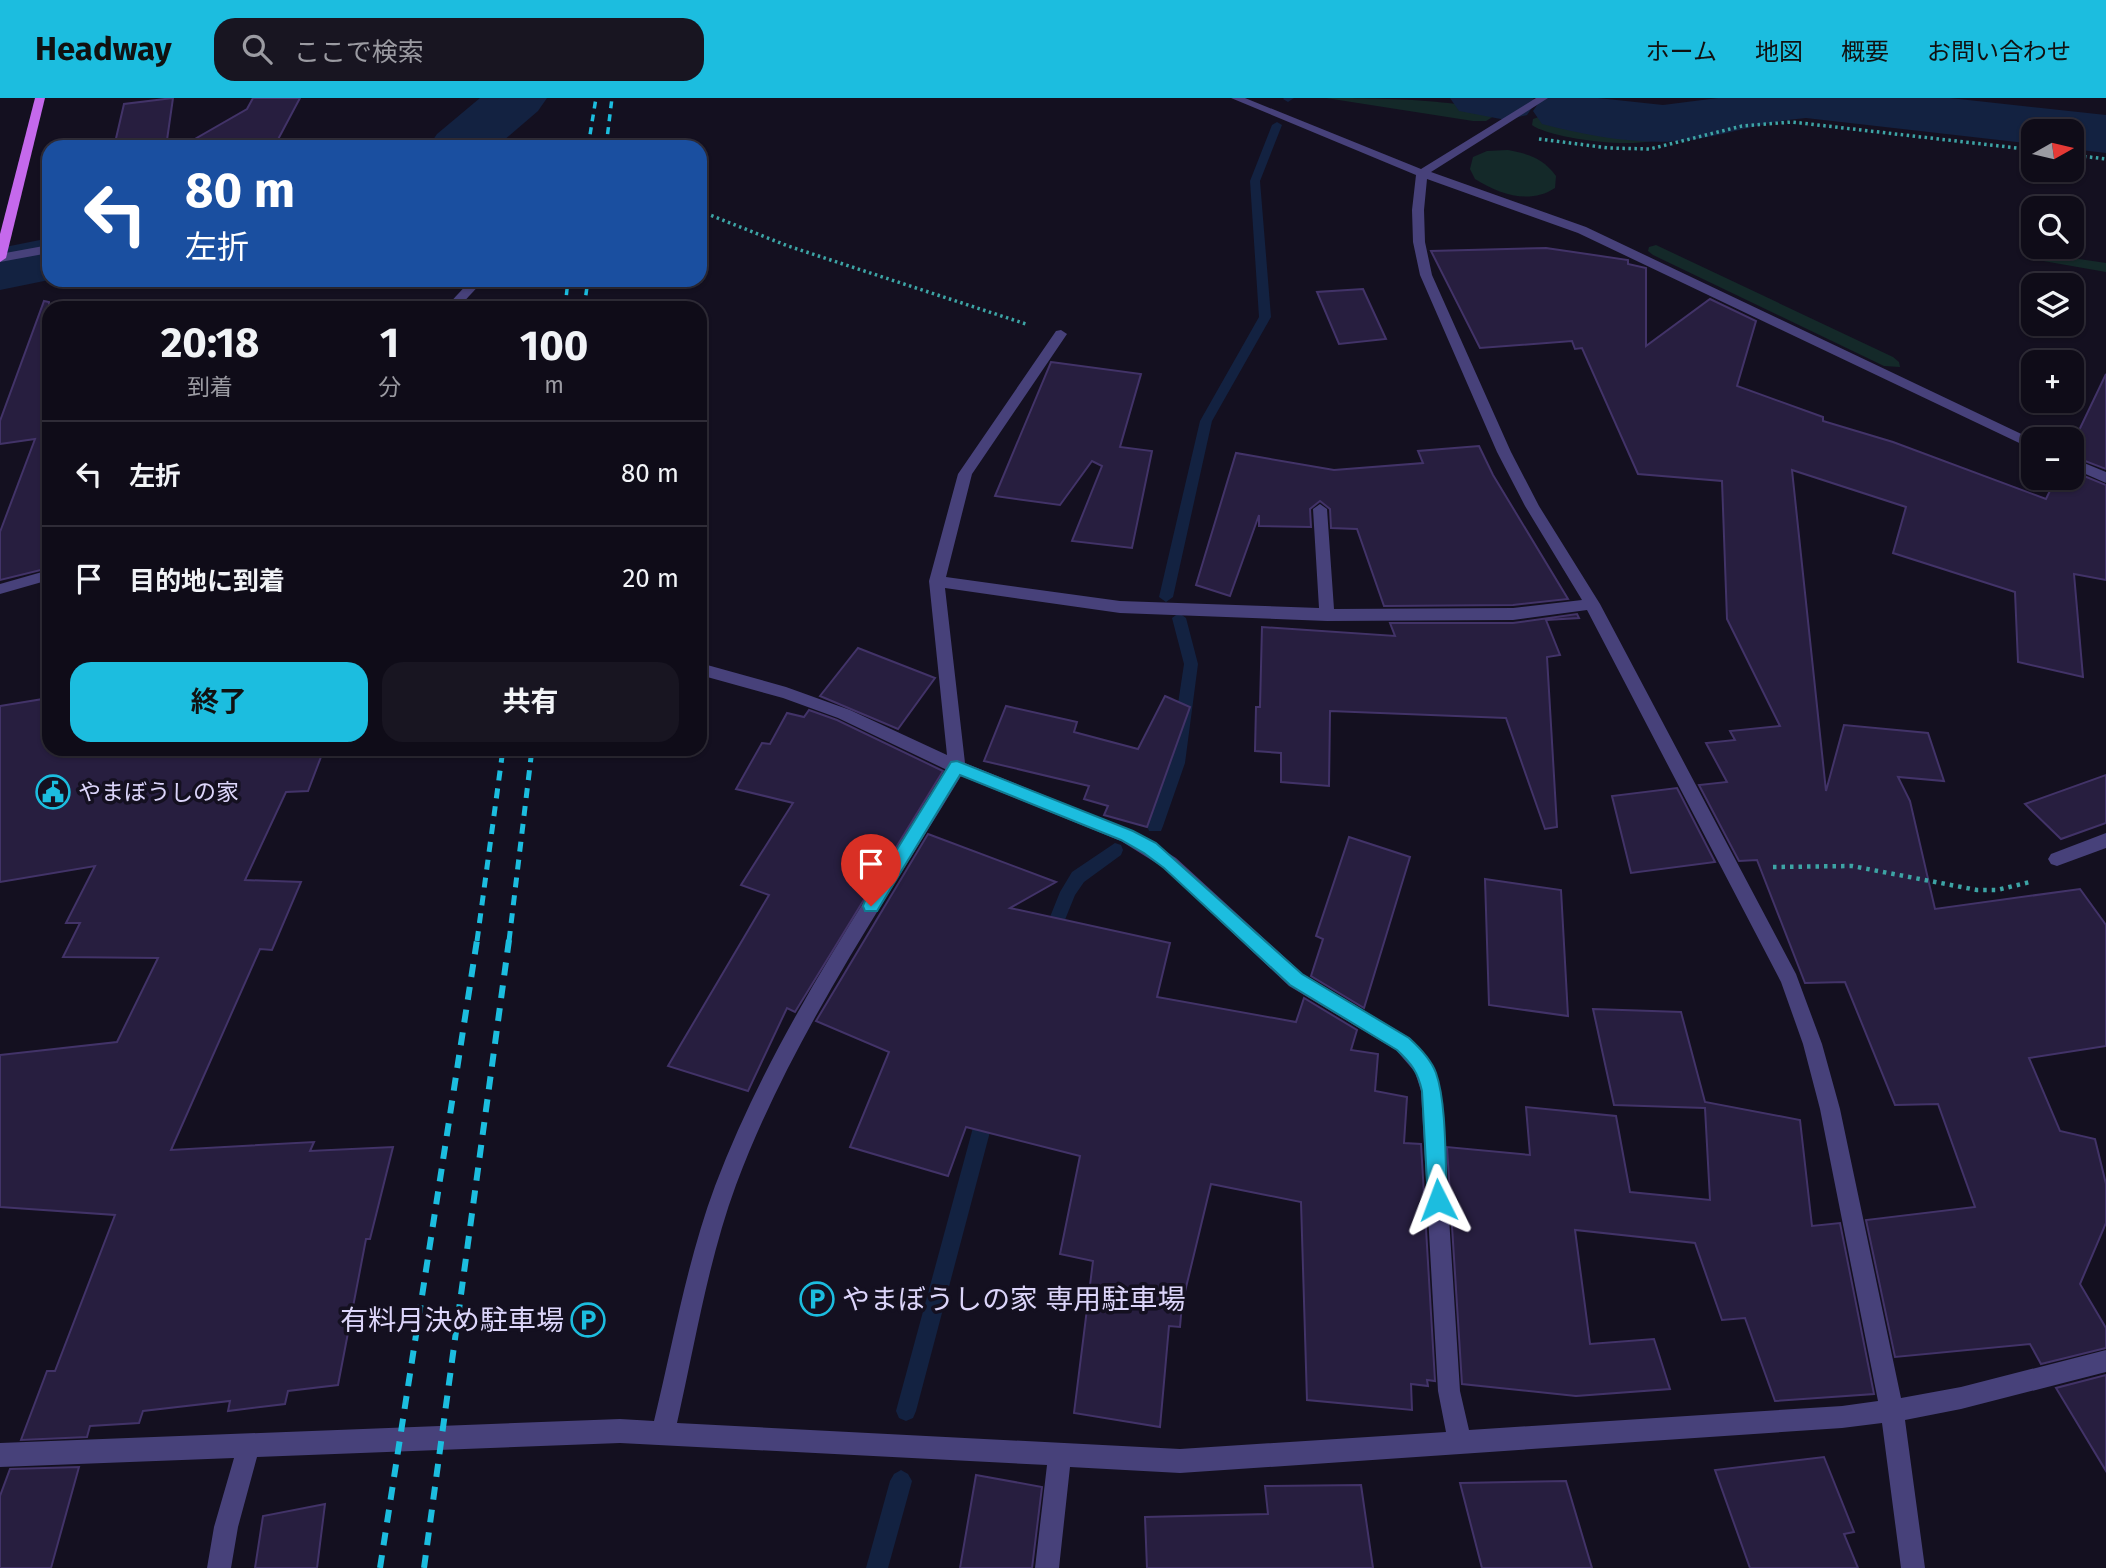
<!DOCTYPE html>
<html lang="ja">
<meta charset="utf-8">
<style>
body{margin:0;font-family:"Fira Sans","Noto Sans JP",sans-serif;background:#181521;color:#f1f3f6;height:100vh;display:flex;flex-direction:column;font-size:26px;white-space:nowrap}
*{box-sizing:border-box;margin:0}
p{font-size:23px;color:#9b9ba2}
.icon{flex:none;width:38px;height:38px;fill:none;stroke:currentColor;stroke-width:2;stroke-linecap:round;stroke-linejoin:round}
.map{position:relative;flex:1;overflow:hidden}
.drawer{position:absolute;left:42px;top:203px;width:665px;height:455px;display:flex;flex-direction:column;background:#0f0c18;border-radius:21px;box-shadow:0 2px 5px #0004,0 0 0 2px #2f2c37}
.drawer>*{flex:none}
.top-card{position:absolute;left:42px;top:42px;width:665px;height:147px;border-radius:21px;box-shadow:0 2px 5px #0004,0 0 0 2px #2f2c37;background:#1a4fa0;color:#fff;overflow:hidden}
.needle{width:46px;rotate:82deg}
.buttons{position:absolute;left:2021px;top:21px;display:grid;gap:14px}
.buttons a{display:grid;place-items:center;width:63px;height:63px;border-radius:14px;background:#0f0c18;box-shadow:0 2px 5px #0004,0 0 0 2px #2f2c37;font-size:35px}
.pin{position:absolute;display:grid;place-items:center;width:60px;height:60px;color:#fff;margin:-72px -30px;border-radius:50% 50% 50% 0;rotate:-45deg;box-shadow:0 0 7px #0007}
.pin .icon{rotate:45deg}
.me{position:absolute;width:77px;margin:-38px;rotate:357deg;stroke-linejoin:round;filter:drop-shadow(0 0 5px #0008)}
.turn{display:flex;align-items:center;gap:24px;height:147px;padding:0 28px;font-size:32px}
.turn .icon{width:91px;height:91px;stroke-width:2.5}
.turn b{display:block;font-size:49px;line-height:60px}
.eta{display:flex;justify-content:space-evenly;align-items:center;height:119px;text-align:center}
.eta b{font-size:42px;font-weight:700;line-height:49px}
.cta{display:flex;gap:14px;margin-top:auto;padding:14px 28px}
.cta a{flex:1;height:80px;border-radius:21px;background:#1cbddf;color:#111;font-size:28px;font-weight:700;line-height:80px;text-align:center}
.cta a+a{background:#181521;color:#f1f3f6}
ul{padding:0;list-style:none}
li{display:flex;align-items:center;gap:21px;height:105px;padding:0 28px;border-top:2px solid #2f2c37}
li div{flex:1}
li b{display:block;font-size:26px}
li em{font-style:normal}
header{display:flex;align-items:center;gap:42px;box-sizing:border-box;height:98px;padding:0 35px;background:#1cbddf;color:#111}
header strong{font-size:33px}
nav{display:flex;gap:38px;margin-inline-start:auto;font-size:24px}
.search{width:490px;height:63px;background:#181521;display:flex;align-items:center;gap:18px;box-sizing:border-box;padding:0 24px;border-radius:21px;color:#9b9ba2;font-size:26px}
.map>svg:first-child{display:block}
.green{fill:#142929}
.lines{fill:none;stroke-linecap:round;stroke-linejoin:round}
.stream{fill:#132241;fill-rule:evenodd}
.river{fill:#132241;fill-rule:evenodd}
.building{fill:#271e3f;stroke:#423368;stroke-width:2}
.path-far1{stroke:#3da4a5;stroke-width:3.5;stroke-dasharray:2.5 3.5;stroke-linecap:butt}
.path{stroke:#3da4a5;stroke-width:4.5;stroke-dasharray:3.5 5;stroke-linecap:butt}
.minor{fill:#47417a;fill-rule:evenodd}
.major{fill:#c569ec;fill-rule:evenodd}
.rail-far2{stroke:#1cbddf;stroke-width:3.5;stroke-dasharray:7 6;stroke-linecap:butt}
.rail-far1{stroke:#1cbddf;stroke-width:5;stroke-dasharray:10 8;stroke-linecap:butt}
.rail{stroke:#1cbddf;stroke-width:6;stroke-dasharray:13 10;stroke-linecap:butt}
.route{fill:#1cbddf;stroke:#127b91;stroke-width:2}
.labels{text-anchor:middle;stroke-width:7;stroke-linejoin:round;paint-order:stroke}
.poi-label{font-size:23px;fill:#dcd5fa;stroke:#141020;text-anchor:start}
.near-poi-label{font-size:28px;fill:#dcd5fa;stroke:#141020;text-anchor:start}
</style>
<header>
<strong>Headway</strong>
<div class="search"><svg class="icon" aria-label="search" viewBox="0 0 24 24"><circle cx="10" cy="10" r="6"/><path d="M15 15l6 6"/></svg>ここで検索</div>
<nav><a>ホーム</a><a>地図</a><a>概要</a><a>お問い合わせ</a></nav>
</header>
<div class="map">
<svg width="2106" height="1470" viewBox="0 0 2106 1470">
<rect width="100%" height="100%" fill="#141020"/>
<g class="green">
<path d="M1326,0C1358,0 1477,0 1494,18L1486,23H1473Z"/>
<path d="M1542,18L1655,33L1665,37C1649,54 1550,41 1532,27L1533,21Z"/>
<path d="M1508,52C1529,56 1543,60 1556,78L1555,90C1529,107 1499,96 1475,81L1470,71L1473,59L1487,53Z"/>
<path d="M1656,147L1893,259L1899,264L1900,269L1884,268L1653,157L1648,153L1649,149Z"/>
<path d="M2032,154L2106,165V174L2026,160L2025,155Z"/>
</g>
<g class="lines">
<g class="stream">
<path d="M1294,0L1288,4L1283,1L1284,0Z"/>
<path d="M1277,24L1282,27L1260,83L1271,219L1212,323L1173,499L1166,504L1159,499L1200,323L1259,219L1250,83L1272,27Z"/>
<path d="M1179,515L1186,520L1198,566L1185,665L1163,728L1161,733H1149L1147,728L1169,665L1184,566L1172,520Z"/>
<path d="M1115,745L1121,747L1123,752L1121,757L1084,784L1075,797L1056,844L1050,846L1044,844L1042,839L1060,794L1072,774Z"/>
<path d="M986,1007L992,1009L995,1015L916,1313L913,1320L906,1323L899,1320L896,1313L977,1015L980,1009Z"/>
<path d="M901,1372L908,1376L912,1383L888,1470H866L890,1383L894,1376Z"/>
</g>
<g class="river">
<path d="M480,0H547L538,13L496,49H428L437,36Z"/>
<path d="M1450,0H1533L1536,4L1527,17L1506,22L1459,13Z"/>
<path d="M1542,0H1598L1663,7L1718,0H1950L2106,17V55L2072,51V33H2034V46L1806,20C1766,23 1729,37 1690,42C1642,48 1588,38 1542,26L1533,13Z"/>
<path d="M45,141L49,142V182L0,192V150Z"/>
</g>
</g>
<g class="building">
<path d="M173,0L166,49H114L124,6Z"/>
<path d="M253,0H300L274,49H181L247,11Z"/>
<path d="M1546,150L1628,162V166L1646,170V248L1710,201L1756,223L1737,288L1823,319V323L1893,344L2046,401L2056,380H2072V373L2106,387V482L2074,476L2083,579L2018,564L2015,494L1893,455L1906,409L1792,372L1826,693L1844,627L1928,635L1944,683L1898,679L1910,703L1935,811L2080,791L2106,827V948L2029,960L2060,1033L2095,1041L2106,1086V1125L2080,1186L2106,1230V1250L2041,1266L2030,1246L1895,1259L1866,1122L1975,1109L1938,1006L1895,1007L1845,884L1805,885L1757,762L1739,763L1699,687L1727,684L1706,645L1735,642L1730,633L1780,628L1727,521L1722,383L1638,376L1582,250L1575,251L1572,243L1480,250L1431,153Z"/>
<path d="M1363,191L1386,241L1339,246L1317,194Z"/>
<path d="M44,203L49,204V470L0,482V434L35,341L0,346V323Z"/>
<path d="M1051,264L1141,276L1120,349L1152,353L1132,450L1072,443L1102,368L1092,363L1060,407L995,398Z"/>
<path d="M2106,276V371L2072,358V347Z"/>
<path d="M1479,348L1493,377L1568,501L1513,507L1384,508L1357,431L1331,430L1330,411L1320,403L1310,411L1311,429L1259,428V417L1230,498L1196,487L1236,355L1334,372L1423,365L1418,353Z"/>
<path d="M1577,516L1579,520L1546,522L1560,557L1547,559L1557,729L1545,731L1506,620L1330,613L1329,688L1281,684V655L1255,653L1256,609H1260L1262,529L1395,538L1390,525H1513Z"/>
<path d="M858,550L935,580L898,631L820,598Z"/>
<path d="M1165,598L1190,609L1147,729L1104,717L1108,708L1084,701L1089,688L984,663L1006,608L1077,624L1074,634L1138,651Z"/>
<path d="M49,600V651H324L308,693L286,694L245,782L301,784L272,852L260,851L171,1052L314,1044L310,1053L393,1049L370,1141H366L338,1287L288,1293L285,1306L228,1313L230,1303L143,1313L139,1325L90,1328L87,1339L21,1342L47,1273H55L115,1117L0,1109V957L117,944L158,860L63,859L80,825H66L95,768L0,784V608Z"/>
<path d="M809,612L837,622L943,673L795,914L787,910L748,993L668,968L769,797L741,787L793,705L736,691L762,645L770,646L787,615L804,619Z"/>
<path d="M2106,677V725L2061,741L2025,706Z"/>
<path d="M1677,690L1715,764L1631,775L1612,698Z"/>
<path d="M928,736L1056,784L1010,810L1170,845L1157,899L1296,924L1304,900L1357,932L1351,952L1378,956L1375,993L1407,999L1404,1045L1421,1046L1435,1283L1427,1282L1428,1288L1411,1286L1412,1312L1307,1302L1301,1104L1211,1086L1182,1206L1180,1229L1169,1228L1160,1329L1074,1315L1093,1163L1060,1156L1080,1058L966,1029L948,1078L850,1049L889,954L816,923Z"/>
<path d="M1349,739L1410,759L1364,910L1311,878L1323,841L1316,838Z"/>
<path d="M1485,781L1561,792L1568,918L1489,907Z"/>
<path d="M1593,911L1681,914L1705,1004L1800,1022L1812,1128L1840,1125L1874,1296L1775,1303L1745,1220L1722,1222L1695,1145L1575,1132L1590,1246L1654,1241L1670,1291L1576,1298L1462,1286L1447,1049L1530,1057L1526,1009L1616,1018L1630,1094L1710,1102L1705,1010L1614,1007Z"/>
<path d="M2106,1277V1373L2056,1290Z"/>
<path d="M1824,1359L1854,1434L1844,1436L1858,1470H1750L1715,1372Z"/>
<path d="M79,1369L51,1470H0V1398L10,1371Z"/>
<path d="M976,1377L1042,1389L1032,1470H960Z"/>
<path d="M1566,1383L1592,1470H1482L1460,1385Z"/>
<path d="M1361,1387L1373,1470H1147L1145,1419L1268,1416L1265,1388Z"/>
<path d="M325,1406L317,1470H255L263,1418Z"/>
</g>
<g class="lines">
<g class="path-far1">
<path d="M1539,41L1609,50L1650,51L1742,28L1792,24L2034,52"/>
<path d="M2072,57L2106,61"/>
<path d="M700,113L788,148L1026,226"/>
</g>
<path class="path" d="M1773,769L1852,768L1977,792H1997L2030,784"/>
<g class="minor">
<path d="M1231,0H1245L1421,71L1536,0H1548L1431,74L1586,129L2034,342V352L1578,135L1427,81L1424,112L1425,144L1432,177L1511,354L1539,408L1600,506L1796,876L1822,946L1840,1011L1901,1300L1961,1289L2106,1252V1274L1961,1311L1905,1322L1925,1470H1901L1882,1325L1842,1330L1180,1375L1070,1369L1059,1470H1035L1047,1367L620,1345L257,1359L238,1429L231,1470H207L214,1429L234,1360L0,1369V1345L620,1321L654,1323C673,1245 687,1163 715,1088C771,939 864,806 947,672L838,620L783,600L700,577V565L786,589L850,612L947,657L929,483L958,376L1056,233L1061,232L1067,236L972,376L946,479L1120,503L1319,510L1313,411L1320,406L1327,411L1334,511L1513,510L1582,502L1525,408L1497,354L1420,177L1413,144L1412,112L1416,77ZM945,490L1120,515L1327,523L1513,522L1587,512L1781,884L1803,946L1820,1011L1878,1303L1842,1308L1469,1332L1460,1293L1441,993L1428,961L1410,940L1303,876L1176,760L1133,733L965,665ZM961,678L1121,743L1164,770L1289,888L1396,952L1415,974L1421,993L1438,1293L1446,1334L1180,1351L677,1325C695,1246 708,1163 736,1087C790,942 881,810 961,678Z"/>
<path d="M49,147V155L0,164V156Z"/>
<path d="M471,182H484L458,210H445Z"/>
<path d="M2072,360L2106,374V385L2072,370Z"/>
<path d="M49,472V482L0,496V486Z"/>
<path d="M2106,735V750L2057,768L2051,766L2048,761L2051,756Z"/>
</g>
<path class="major" d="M35,0H45L6,160L0,164V136Z"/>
<g class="rail-far2">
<path d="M588,49L596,0"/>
<path d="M606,49L612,0"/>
<path d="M565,210L568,182"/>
<path d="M584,210L588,182"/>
</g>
<g class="rail-far1">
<path d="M477,843L503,651"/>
<path d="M509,843L532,651"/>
</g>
<g class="rail">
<path d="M380,1470L477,842"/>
<path d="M424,1470L509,842"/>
</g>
</g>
<path class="route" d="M957,663L1133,733L1156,745L1302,876L1409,940C1420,950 1431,961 1436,975C1447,1006 1445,1067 1447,1102L1445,1109L1438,1112L1431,1109L1428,1102L1422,993C1418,974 1411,965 1397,952L1290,887L1164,770L1144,755L1121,742L960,677L877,813H865L863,808L865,803L951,664Z"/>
<defs>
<symbol id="civic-ring" viewBox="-11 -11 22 22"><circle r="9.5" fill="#141020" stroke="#1cbddf" stroke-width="1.5"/><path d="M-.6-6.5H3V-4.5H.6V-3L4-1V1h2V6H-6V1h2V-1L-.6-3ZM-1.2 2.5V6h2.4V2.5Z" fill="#1cbddf"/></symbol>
<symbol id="parking-ring" viewBox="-11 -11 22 22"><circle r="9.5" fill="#141020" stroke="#1cbddf" stroke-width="1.5"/><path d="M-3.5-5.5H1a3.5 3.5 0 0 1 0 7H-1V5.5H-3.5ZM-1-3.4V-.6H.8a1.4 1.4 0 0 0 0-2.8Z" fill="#1cbddf"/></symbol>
</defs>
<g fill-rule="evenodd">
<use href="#civic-ring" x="34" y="675" width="38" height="38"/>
<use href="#parking-ring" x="798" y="1182" width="38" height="38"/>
<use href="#parking-ring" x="569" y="1203" width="38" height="38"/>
</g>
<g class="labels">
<g class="poi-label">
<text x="78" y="702">やまぼうしの家</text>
</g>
<g class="near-poi-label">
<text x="842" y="1211">やまぼうしの家 専用駐車場</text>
<text x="564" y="1232" text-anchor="end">有料月決め駐車場</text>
</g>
</g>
</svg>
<div class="buttons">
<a><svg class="needle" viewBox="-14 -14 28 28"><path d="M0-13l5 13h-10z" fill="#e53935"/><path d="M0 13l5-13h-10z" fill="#9b9ba2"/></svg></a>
<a><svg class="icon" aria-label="search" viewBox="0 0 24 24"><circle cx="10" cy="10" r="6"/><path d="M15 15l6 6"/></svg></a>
<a><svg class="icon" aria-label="layers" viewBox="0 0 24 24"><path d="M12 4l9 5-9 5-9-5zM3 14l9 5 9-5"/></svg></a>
<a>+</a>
<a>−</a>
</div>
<div class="pin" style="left:871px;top:808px;background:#d93025"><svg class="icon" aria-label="arrive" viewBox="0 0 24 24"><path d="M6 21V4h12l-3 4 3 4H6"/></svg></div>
<svg class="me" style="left:1438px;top:1102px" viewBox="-20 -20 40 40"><path d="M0-17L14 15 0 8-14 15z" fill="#1cbddf" stroke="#fff" stroke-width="4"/></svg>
<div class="top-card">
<div class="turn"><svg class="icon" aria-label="left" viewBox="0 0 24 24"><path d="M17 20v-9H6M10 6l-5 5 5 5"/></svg><div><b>80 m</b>左折</div></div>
</div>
<section class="drawer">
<div class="eta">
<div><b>20:18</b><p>到着</p></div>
<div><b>1</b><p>分</p></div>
<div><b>100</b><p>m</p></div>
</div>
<ul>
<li><svg class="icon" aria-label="left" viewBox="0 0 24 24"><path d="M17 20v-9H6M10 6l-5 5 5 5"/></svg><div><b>左折</b></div><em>80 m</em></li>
<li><svg class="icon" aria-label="arrive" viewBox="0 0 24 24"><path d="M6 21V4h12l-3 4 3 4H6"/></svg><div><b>目的地に到着</b></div><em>20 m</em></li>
</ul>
<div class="cta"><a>終了</a><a>共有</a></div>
</section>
</div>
